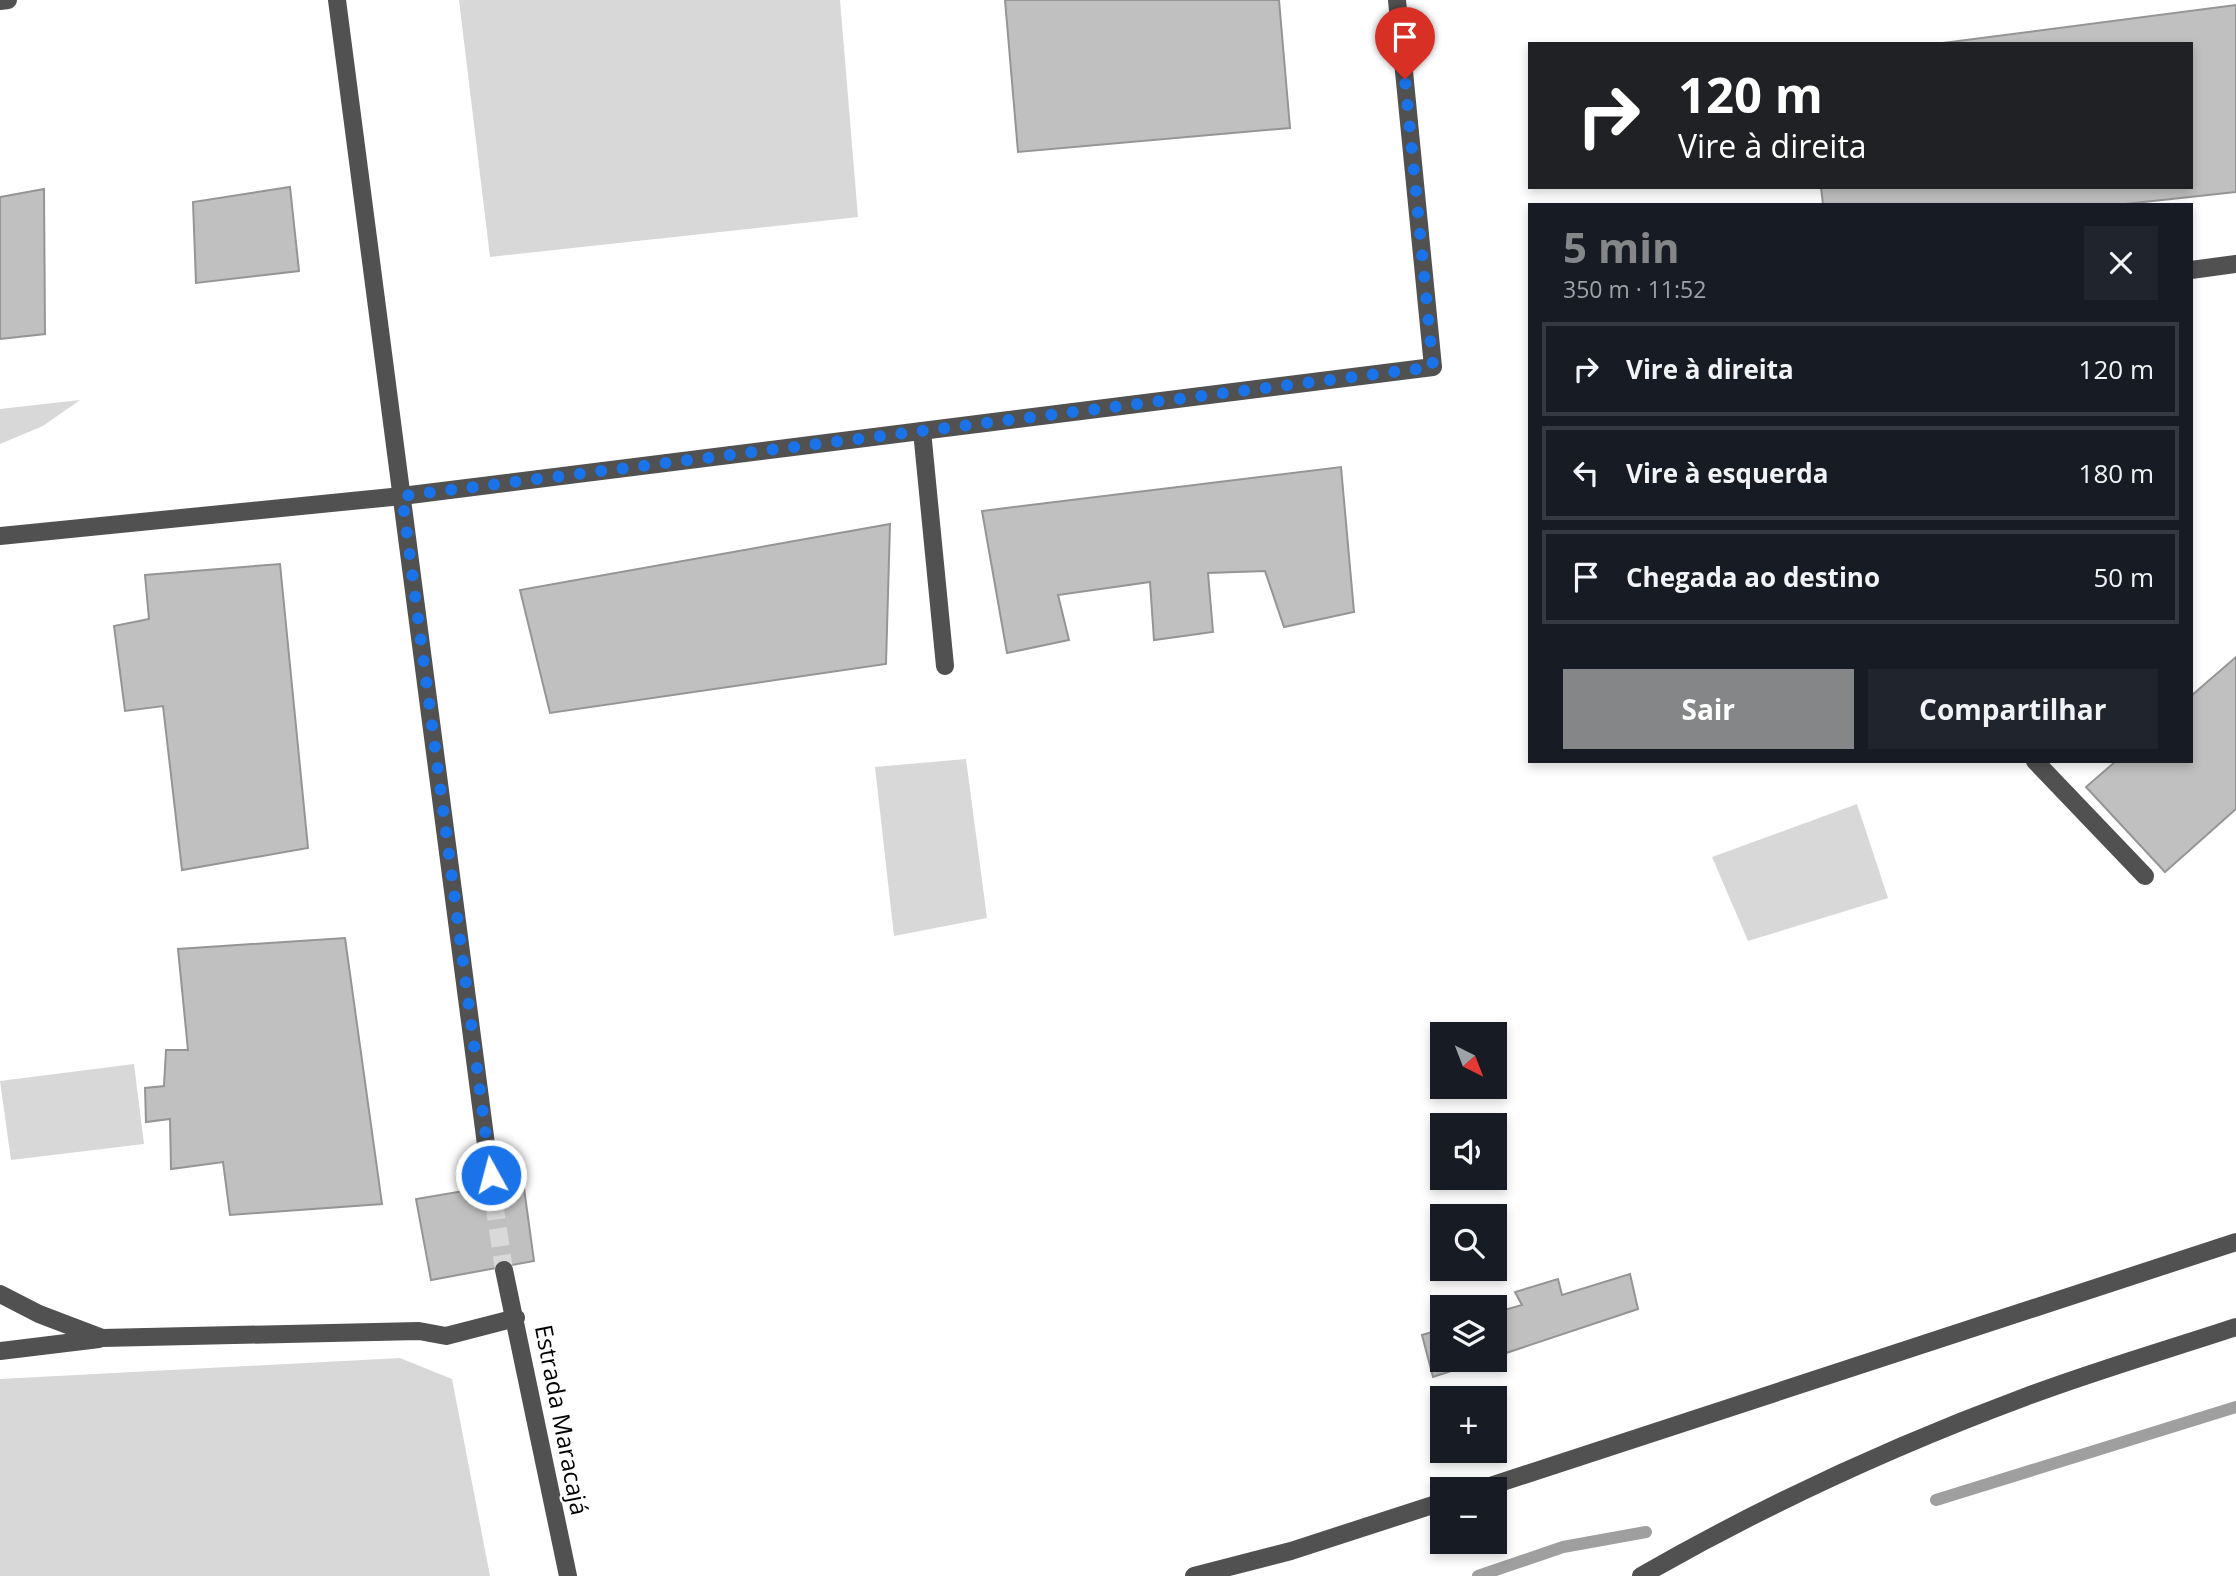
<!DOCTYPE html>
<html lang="pt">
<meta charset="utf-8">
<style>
body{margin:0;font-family:"Open Sans",sans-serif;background:#20242c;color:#f1f3f6;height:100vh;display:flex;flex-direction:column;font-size:26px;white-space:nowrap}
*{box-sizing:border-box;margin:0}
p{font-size:23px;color:#9ea1a6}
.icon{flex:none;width:38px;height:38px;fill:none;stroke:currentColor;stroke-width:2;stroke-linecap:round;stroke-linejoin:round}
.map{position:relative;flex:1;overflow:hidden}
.sheet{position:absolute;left:1528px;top:203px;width:665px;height:560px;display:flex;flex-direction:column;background:#171b24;border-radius:0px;box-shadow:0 4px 10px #0003}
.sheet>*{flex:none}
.banner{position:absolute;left:1528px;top:42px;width:665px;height:147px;border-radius:0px;box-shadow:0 4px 10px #0003;background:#202124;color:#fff;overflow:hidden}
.needle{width:46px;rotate:138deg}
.buttons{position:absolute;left:1430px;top:1022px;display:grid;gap:14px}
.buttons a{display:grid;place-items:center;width:77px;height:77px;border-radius:0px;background:#171b24;box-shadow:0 4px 10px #0003;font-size:35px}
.pin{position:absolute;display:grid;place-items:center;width:60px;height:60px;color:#fff;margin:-72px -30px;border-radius:50% 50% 50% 0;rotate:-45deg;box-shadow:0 0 7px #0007}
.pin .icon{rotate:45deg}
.me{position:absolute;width:77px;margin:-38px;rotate:353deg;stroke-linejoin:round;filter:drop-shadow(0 0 5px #0008)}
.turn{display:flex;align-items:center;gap:24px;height:147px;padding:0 35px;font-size:32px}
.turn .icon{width:91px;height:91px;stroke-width:2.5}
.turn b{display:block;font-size:49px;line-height:60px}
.round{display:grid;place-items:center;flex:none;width:74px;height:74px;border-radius:0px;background:#20242c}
.summary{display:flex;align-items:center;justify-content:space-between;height:119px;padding:0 35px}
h1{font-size:42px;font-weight:700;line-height:52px;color:#858687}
.primary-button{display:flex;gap:14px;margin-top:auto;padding:14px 35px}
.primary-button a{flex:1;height:80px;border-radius:0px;background:#858687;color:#fff;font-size:28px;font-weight:700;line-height:80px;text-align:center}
.primary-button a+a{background:#20242c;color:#f1f3f6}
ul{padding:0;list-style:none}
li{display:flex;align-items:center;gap:21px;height:94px;margin:0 14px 10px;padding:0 21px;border:4px solid #363941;border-radius:0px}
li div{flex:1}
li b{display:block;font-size:26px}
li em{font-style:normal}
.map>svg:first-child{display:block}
.green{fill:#d8d8d8}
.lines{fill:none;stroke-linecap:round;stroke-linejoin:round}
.stream{stroke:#9f9f9f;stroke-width:12}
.building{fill:#c0c0c0;stroke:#959595;stroke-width:2}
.minor-tunnel{stroke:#d9d9d9;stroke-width:18;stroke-dasharray:18 9;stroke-linecap:butt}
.minor{stroke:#515151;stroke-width:18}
.route{stroke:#1a73e8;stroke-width:12;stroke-dasharray:0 21.6}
.labels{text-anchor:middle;stroke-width:5;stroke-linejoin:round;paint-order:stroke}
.street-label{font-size:24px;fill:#000;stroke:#fff}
</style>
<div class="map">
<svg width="2236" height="1576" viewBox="0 0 2236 1576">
<rect width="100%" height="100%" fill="#fff"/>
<g class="green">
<path d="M459,0H840L858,217L490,257Z"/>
<path d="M80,400L43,426L0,444V409Z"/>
<path d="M966,759L987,918L894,936L875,767Z"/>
<path d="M1857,804L1888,898L1748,941L1712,857Z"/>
<path d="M134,1064L144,1144L11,1160L0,1081Z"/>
<path d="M400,1358L452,1379L490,1576H0V1379Z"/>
</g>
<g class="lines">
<g class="stream">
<path d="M1936,1500L2236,1407"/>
<path d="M1478,1576L1563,1547L1646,1532"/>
</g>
</g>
<g class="building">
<path d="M1005,0H1279L1290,128L1018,152Z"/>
<path d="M2236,5V192L2116,205H1823L1821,187H2191V44H1935Z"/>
<path d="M290,187L299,271L196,283L193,202Z"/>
<path d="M44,189L45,334L0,339V197Z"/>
<path d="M1341,467L1354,612L1284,627L1265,571L1208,573L1213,632L1154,640L1150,582L1058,595L1069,640L1007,653L982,511Z"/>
<path d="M890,524L886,664L550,713L520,590Z"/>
<path d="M280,564L308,848L182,870L163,706L125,711L114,626L149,619L145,575Z"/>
<path d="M2236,657V809L2165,872L2086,787L2116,761H2191V696Z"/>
<path d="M345,938L382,1204L230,1215L223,1162L171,1169L170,1119L146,1122L145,1088L164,1086L166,1050H188L178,949Z"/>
<path d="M523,1181L534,1261L431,1280L416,1199Z"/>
<path d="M1630,1274L1638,1309L1494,1357V1313L1522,1305L1515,1292L1558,1279L1562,1295Z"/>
<path d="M1442,1329V1360H1485L1433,1377L1422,1335Z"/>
</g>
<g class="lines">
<path class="minor-tunnel" d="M490,1175L504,1270"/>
<g class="minor">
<path d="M337,0L490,1175"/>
<path d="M0,1L8,0"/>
<path d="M2191,270L2236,264"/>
<path d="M922,431L945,666"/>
<path d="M0,536L402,496L1433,367L1397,0"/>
<path d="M2035,761L2145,876"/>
<path d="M504,1270L568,1576"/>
<path d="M0,1294L39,1314L102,1338L419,1331L446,1336L516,1318"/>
<path d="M0,1351L99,1339"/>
<path d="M1481,1489L2236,1242"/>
<path d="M1194,1576L1291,1551L1442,1502"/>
<path d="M1641,1576C1763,1506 1893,1446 2025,1397C2094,1371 2166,1350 2236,1327"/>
</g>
</g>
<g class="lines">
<path class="route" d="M491,1175L402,496L1433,367L1405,79"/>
</g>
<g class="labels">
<g class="street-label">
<text transform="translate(561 1420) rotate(79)" y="8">Estrada Maracajá</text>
</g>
</g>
</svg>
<div class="buttons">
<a><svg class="needle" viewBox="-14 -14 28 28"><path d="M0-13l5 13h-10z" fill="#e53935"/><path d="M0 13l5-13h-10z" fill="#9ea1a6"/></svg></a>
<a><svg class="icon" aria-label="sound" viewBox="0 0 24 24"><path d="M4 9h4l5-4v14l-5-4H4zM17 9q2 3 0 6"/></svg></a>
<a><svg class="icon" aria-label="search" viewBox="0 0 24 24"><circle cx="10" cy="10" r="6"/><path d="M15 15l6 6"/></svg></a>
<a><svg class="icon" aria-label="layers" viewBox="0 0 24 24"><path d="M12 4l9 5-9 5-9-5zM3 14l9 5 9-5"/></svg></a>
<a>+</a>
<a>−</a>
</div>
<div class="pin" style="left:1405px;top:79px;background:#d93025"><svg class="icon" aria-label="arrive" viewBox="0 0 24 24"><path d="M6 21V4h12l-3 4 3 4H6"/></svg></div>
<svg class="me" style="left:491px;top:1175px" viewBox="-20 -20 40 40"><circle r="17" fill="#1a73e8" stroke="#fff" stroke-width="3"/><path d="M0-11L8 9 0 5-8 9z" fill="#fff"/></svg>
<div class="banner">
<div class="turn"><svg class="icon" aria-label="right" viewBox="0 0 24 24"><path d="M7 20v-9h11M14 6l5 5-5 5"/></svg><div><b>120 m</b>Vire à direita</div></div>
</div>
<section class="sheet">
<div class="summary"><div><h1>5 min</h1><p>350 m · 11:52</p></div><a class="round"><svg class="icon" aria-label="close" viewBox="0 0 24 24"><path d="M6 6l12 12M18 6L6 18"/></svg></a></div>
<ul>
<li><svg class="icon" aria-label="right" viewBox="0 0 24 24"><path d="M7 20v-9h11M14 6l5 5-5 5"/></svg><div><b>Vire à direita</b></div><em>120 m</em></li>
<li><svg class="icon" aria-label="left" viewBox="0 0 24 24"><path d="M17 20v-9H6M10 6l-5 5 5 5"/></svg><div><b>Vire à esquerda</b></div><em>180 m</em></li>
<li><svg class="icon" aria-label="arrive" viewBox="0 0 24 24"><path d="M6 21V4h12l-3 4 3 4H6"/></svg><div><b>Chegada ao destino</b></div><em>50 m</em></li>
</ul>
<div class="primary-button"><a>Sair</a><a>Compartilhar</a></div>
</section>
</div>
